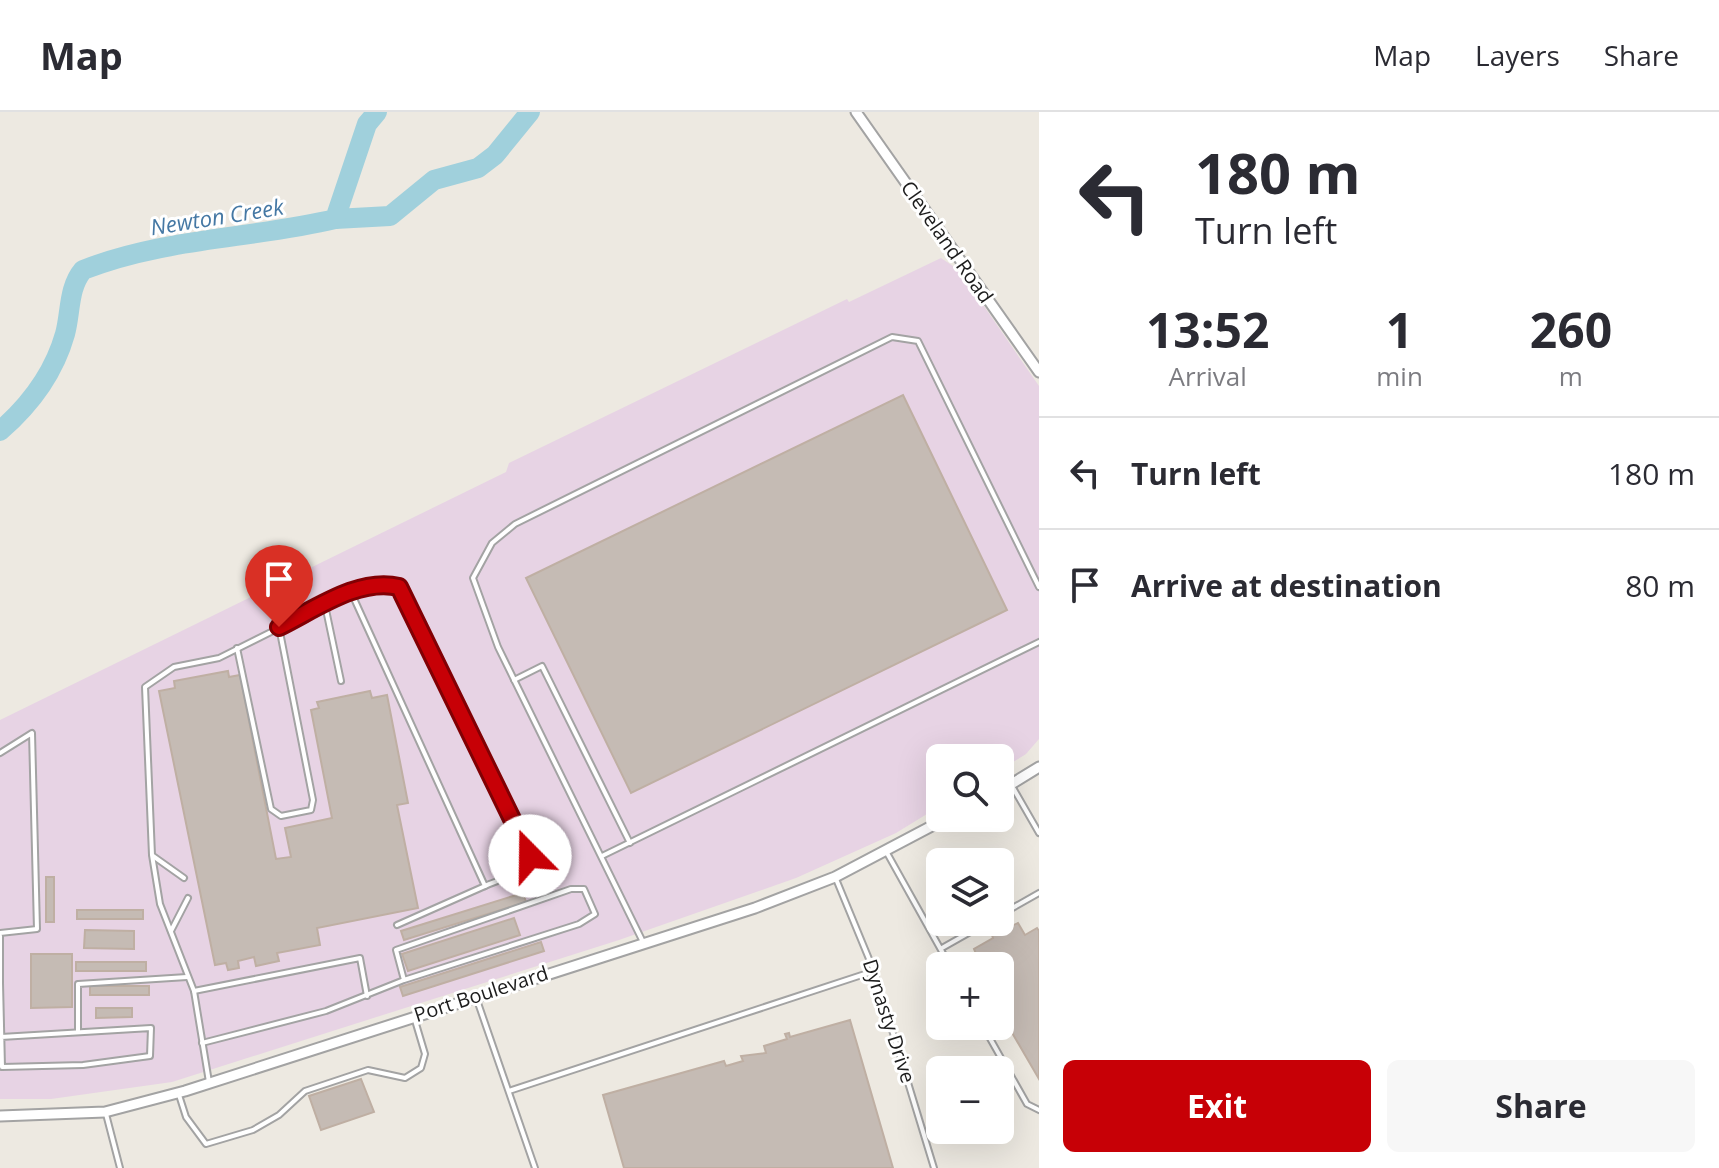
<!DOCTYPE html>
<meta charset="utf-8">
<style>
body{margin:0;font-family:"Open Sans",sans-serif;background:#f7f7f7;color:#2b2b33;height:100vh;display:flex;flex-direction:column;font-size:30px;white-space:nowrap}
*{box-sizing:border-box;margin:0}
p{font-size:26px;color:#7c7c81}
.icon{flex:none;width:44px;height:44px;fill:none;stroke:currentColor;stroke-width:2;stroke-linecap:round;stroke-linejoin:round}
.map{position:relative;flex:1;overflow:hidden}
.sheet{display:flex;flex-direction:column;background:#fff;width:680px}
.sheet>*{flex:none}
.hud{background:#fff;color:#2b2b33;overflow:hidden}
.buttons{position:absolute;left:926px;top:632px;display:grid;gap:16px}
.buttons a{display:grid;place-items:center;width:88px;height:88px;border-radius:12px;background:#fff;box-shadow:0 8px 32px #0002;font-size:40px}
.pin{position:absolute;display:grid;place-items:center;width:68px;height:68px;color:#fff;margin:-82px -34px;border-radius:50% 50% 50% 0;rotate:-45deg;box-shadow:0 0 8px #0007}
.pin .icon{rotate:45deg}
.me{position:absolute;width:88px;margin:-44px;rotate:338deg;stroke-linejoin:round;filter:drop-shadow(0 0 6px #0008)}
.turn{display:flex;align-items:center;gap:28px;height:168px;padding:0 24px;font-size:36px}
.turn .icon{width:104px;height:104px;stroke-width:2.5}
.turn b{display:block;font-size:56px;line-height:68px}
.eta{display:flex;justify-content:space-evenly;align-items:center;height:136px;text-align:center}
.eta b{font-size:48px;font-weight:700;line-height:56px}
.cta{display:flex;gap:16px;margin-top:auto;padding:16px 24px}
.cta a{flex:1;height:92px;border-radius:12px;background:#c70006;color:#fff;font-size:32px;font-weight:700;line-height:92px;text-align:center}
.cta a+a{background:#f7f7f7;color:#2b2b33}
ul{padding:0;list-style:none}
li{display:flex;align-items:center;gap:24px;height:112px;padding:0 24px;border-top:2px solid #e1e1e2}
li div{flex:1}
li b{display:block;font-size:30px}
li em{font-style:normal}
header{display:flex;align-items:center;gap:48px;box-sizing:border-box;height:112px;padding:0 40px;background:#fff;border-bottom:2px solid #e1e1e2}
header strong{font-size:38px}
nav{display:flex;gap:44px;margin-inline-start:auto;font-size:28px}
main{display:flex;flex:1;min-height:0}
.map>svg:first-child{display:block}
.industrial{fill:#e7d3e4}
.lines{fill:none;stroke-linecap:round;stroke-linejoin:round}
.river{stroke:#a0d0dc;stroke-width:20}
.building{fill:#c5bbb4;stroke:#bfafa3;stroke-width:2}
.lane-casing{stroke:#a3a3a3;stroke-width:8}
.street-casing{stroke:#a3a3a3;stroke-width:13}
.lane{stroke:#fff;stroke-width:4}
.street{stroke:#fff;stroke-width:9}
.route-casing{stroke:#810004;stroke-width:20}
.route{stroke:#c70006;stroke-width:14}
.labels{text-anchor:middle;stroke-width:6;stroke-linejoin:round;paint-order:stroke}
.street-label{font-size:20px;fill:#1c1c1c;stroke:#fff}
.water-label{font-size:22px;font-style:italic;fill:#4578a4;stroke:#fff}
</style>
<header>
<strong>Map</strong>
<nav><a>Map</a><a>Layers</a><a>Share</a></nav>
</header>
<main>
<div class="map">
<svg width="1039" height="1056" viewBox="0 0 1039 1056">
<rect width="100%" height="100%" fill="#ede9e1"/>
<path class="industrial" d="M941,146L959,158L1039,274V627L1026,642L1000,658V646H940V694L896,721L796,766L619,828L172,970L51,987H0V608L506,360L509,351L847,187L849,190Z"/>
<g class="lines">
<g class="river">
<path d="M335,107L390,104L434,68L478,56L495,43L530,0"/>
<path d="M0,319C30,293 54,261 65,222C71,200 68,176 83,158C164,126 251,127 335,107L367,12L377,0"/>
</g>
</g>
<g class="building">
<path d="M903,283L1007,498L631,681L526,466Z"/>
<path d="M228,559L229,565L240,563L276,747L291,745L285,716L332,706L311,598L319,596L317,590L370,579L372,586L387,583L408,691L397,693L418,796L317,816L320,833L277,841L279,849L256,854L254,845L238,849L239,856L228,858L226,851L215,853L159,579L175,576L174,569Z"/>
<rect x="46" y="765" width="8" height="45"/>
<path d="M523,781L526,790L404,828L401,819Z"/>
<rect x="77" y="798" width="66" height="9"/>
<path d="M514,806L520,823L408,859L402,842Z"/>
<path d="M1018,811L1025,823L1037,816L1039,819V967L1000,900L1003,892L1000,854H981L974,837L993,826L992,823Z"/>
<path d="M85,818L134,819V837L84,836Z"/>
<path d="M541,830L544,839L403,884L400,875Z"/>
<path d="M31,842H72V895L31,896Z"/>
<rect x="76" y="850" width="70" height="9"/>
<rect x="90" y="874" width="59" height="9"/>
<path d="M96,896H132V905L96,906Z"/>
<path d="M850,908L893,1056H624L603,983L724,949L726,954L743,949L741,944L766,941L764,934L787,927L785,922L789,921L790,925Z"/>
<path d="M361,967L374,1000L321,1018L309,984Z"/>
</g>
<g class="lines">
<defs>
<g id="lane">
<path d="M352,479C373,475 392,465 407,484L529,736C532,760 503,766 485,774"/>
<path d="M325,493L341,569"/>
<path d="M237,536L271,697L281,704L311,698L313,688L279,515"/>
<path d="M514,568L542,554L630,731"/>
<path d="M0,641L32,621L37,817L0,821"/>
<path d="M1012,674L1039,721"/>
<path d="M887,741L950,854"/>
<path d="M153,744L184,766"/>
<path d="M602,744L1039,530"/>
<path d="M836,767L874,859L934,1056"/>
<path d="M1000,803L1039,781"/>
<path d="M171,819L188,786"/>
<path d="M0,824V871"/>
<path d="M643,830L498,535L473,466L492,431L515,412L892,225L918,229L1039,475"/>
<path d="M942,836L988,810"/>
<path d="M0,871L2,955L83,953L150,944L151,916L1,925"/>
<path d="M194,879L360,846L367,884"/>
<path d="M477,888L535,1056"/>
<path d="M983,914L1027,992L1039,998"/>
<path d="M78,920V872L187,865"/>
<path d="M202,931L326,899L404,868L579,812L595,802L584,777H571L396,838L404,868"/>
<path d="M209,970L194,879L160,792L152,743L145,575L174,555L219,546L351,480L485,774L397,813"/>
<path d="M509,979L874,859"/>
<path d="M179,983L186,1005L206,1032L253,1018L279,1003L305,979L368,958L405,966L421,956L425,942L414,905"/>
<path d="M106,1002L120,1056"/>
</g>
<g id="street">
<path d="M856,0L1039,260"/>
<path d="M1000,679L1039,655"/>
<path d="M0,1004L105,1000L185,979L755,796L835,765L947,706"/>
</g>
</defs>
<use href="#lane" class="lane-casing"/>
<use href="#street" class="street-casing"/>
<use href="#lane" class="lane"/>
<use href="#street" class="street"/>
</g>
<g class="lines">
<defs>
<path id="route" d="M279,515C314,498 359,465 399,475L530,744"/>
</defs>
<use href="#route" class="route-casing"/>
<use href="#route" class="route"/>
</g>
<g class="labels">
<g class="street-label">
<text transform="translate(947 130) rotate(55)" y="7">Cleveland Road</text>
<text transform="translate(481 882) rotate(-18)" y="7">Port Boulevard</text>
<text transform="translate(889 909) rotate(72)" y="7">Dynasty Drive</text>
</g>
<g class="water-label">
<text transform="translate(217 105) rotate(-9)" y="8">Newton Creek</text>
</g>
</g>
</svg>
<div class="buttons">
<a><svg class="icon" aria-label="search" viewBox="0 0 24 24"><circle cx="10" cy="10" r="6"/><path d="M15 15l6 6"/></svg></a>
<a><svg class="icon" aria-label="layers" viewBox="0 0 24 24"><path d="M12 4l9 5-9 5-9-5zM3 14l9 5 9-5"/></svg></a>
<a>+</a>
<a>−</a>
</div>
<div class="pin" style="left:279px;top:515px;background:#d93025"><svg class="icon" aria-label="arrive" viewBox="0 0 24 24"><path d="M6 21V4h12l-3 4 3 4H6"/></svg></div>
<svg class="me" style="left:530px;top:744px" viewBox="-20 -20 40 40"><circle r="19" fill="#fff"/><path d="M0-13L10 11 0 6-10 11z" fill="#c70006"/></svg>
</div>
<section class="sheet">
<div class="hud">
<div class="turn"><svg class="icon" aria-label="left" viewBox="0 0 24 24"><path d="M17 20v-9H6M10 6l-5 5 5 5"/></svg><div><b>180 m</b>Turn left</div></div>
</div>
<div class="eta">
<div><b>13:52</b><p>Arrival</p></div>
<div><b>1</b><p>min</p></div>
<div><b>260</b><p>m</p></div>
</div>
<ul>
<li><svg class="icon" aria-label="left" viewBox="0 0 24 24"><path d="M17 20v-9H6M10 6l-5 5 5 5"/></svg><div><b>Turn left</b></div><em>180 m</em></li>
<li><svg class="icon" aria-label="arrive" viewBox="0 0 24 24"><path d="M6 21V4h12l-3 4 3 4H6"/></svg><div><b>Arrive at destination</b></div><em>80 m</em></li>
</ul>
<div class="cta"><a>Exit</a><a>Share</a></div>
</section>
</main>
